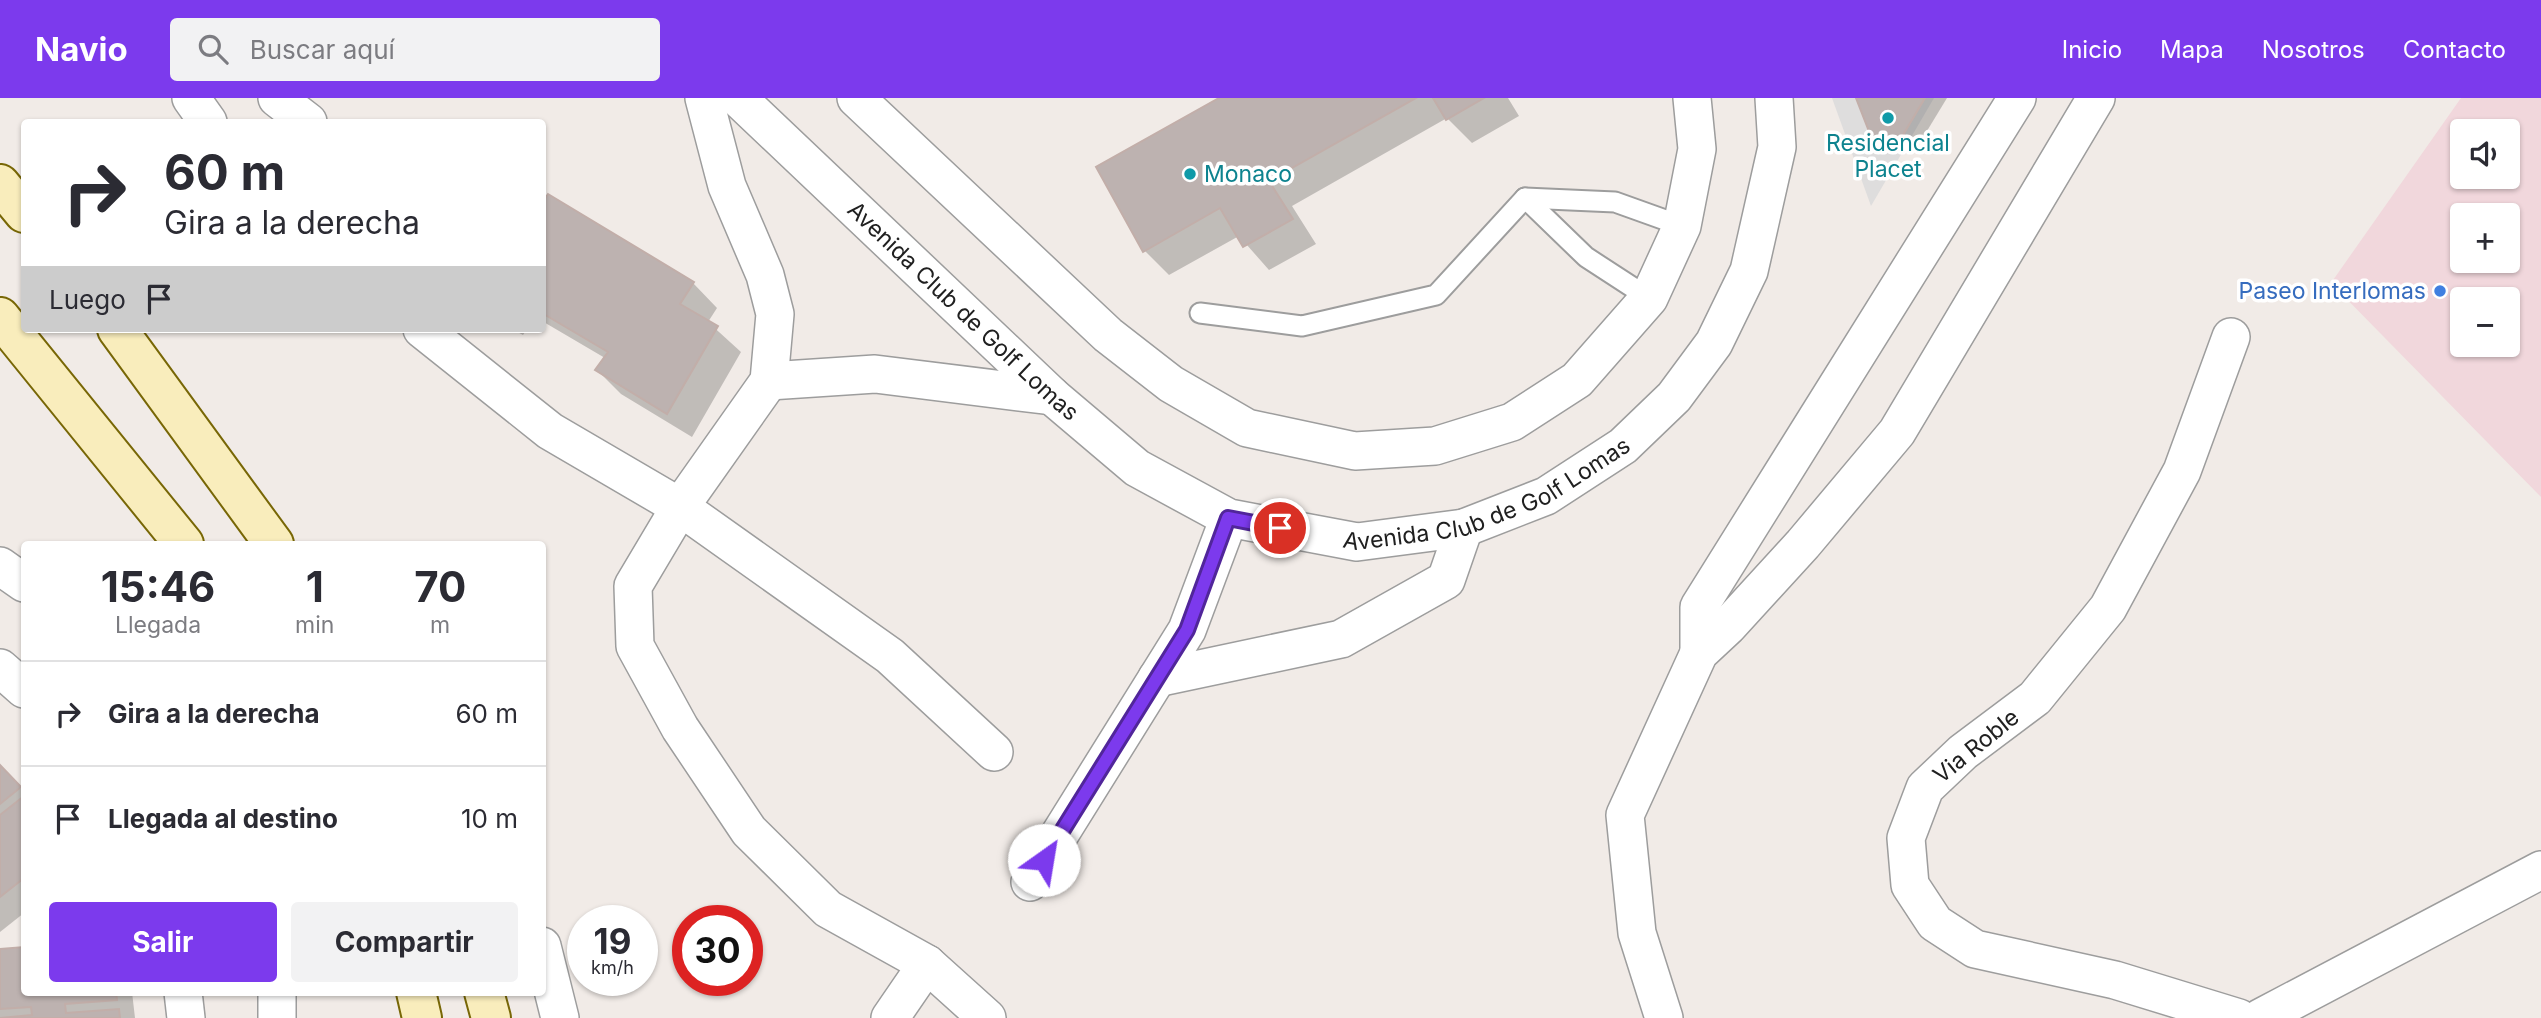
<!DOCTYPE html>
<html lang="es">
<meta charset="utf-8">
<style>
body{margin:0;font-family:Inter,sans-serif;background:#f2f2f3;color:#2b2b33;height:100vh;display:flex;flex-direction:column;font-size:26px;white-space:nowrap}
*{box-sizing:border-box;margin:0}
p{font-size:23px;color:#7c7c81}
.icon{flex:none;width:38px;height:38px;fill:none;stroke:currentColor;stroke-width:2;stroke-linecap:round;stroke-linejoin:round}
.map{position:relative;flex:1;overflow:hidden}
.sheet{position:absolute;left:21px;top:443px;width:525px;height:455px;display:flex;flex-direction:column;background:#fff;border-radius:7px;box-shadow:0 2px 5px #0004}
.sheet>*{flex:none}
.hud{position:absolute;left:21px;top:21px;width:525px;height:214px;border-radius:7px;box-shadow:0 2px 5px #0004;background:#fff;color:#2b2b33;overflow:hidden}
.fabs{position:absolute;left:2450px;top:21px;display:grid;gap:14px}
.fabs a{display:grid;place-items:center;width:70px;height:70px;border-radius:7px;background:#fff;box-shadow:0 2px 5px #0004;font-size:35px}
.speed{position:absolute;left:567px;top:807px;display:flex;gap:14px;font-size:35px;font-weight:700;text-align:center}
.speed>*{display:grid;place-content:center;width:91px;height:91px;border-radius:50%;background:#fff;box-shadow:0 2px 5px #0004;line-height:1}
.speed small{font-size:18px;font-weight:400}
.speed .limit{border:10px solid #d22;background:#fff;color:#111}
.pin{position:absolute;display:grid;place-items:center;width:60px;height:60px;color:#fff;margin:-30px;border:4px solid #fff;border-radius:50%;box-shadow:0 2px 7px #0007}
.me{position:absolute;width:77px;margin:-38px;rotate:32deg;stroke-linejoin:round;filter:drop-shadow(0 0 5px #0008)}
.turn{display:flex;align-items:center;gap:24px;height:147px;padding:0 28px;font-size:32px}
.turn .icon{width:91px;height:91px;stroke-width:2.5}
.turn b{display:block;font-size:49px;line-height:60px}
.then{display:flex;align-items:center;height:66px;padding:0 28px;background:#0003;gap:14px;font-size:26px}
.eta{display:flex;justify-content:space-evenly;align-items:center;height:119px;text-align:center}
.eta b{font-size:42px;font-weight:700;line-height:49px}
.cta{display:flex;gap:14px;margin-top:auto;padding:14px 28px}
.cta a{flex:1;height:80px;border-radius:7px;background:#7c3aed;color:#fff;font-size:28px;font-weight:700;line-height:80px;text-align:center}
.cta a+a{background:#f2f2f3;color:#2b2b33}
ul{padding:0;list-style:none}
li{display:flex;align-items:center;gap:21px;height:105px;padding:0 28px;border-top:2px solid #e1e1e2}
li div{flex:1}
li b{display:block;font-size:26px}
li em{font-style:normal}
header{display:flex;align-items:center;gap:42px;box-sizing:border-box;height:98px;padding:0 35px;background:#7c3aed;color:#fff}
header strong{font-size:33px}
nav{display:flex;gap:38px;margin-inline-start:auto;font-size:24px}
.search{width:490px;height:63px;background:#f2f2f3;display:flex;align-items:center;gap:18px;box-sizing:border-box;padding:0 24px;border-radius:7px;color:#7c7c81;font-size:26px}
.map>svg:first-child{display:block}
.residential{fill:#dedddd}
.commercial{fill:#f1d7dc;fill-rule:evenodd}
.shadow{fill:#0003}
.building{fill:#bdb2b0;stroke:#c2aea9;stroke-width:2}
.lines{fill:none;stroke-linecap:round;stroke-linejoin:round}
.service-casing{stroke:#9d9d9d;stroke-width:23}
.minor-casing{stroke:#9d9d9d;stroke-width:40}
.secondary-casing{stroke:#786706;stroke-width:42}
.service{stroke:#fff;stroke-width:19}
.minor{stroke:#fff;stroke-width:37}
.secondary{stroke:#f9edbc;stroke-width:38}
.route-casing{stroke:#51269a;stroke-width:18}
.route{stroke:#7c3aed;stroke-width:12}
.culture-dot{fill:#0f9aa8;stroke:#fff;stroke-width:2.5}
.shop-dot{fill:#3f7fe0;stroke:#fff;stroke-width:2.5}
.labels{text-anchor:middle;stroke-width:7;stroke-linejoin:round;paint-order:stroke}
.culture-label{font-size:23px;fill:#0d838f;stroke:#fff}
.shop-label{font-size:23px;fill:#366cbe;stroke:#fff;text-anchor:end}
.street-label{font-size:23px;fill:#202020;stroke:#fff}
</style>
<header>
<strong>Navio</strong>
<div class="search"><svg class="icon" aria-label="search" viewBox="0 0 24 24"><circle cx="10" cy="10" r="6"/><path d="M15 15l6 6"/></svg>Buscar aquí</div>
<nav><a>Inicio</a><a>Mapa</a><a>Nosotros</a><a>Contacto</a></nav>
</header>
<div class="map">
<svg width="2541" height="920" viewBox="0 0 2541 920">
<rect width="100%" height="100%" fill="#f1ebe7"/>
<path class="residential" d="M1832,0H1934L1871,108Z"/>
<path class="commercial" d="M2461,0H2541V399L2331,185ZM2462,33H2508V79H2462ZM2462,117H2508V163H2462ZM2462,201H2508V247H2462Z"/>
<g class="shadow">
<path d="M1223,0H1508L1519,18L1472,45L1447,20L1292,108L1316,146L1269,172L1239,138L1169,177L1145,153Z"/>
<path d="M1858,0H1947L1913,56L1887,54L1873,40Z"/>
<path d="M549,99L693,185L717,210L708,224L741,254L692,339L621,296L597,272L605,260L542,223V109Z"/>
<path d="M512,231H527L523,237Z"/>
<path d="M0,668L24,694V815L0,834Z"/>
<path d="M24,851V894H132L135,920H0V853Z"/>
</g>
<g class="building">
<path d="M1219,0H1416L1269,83L1293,121L1243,149L1220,110L1143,154L1096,69Z"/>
<path d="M1433,0H1484L1446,22Z"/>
<path d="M1856,0H1925L1900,42L1872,41Z"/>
<path d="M548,96L694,184L680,206L718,228L667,316L595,272L608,254L542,215V105Z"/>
<path d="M0,667L21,689L0,706Z"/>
<path d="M24,698V780L0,799V717Z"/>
<path d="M24,849V894H116L117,902L65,906L66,915L119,911L120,920H0L32,917L31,909L0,911V851Z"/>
</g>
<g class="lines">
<defs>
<g id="service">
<path d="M1525,100L1586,159L1649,200"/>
<path d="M1200,215L1302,228L1436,197L1525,100L1615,104L1682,128"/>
</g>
<g id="minor">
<path d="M191,0L208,24"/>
<path d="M277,0L308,24"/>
<path d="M704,0L727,88L765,177L775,216L769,283L680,409L633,488L635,548L680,630L749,733L828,811L927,866L987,920"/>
<path id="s1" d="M738,0L1052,298L1137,370L1229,420L1357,444L1464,430L1546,398L1623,348L1674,299L1714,245L1749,173L1777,49L1774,0"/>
<path d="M856,0L1108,237L1171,286L1247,330L1355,353L1435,348L1512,324L1577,282L1649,200L1682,128L1697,51L1692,0"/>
<path d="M422,231L550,333L680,409L890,558L994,654"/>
<path d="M2231,239L2182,373L2108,510L2035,600L1963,654L1925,690L1906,740L1910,787L1935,825L1975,851L2115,882L2239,920"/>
<path d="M769,283L875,276L1052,298"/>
<path d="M0,468L24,485"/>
<path d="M1699,555V509L2017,0"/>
<path d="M0,570L24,591"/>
<path d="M1157,580L1341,541L1446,482L1464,430"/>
<path d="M1030,784L1187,532L1229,420"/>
<path d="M542,848L560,920"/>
<path d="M183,894L186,920"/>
<path d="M277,894V920"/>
<path d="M890,920L927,866"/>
<path d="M1664,920L1637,835L1625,717L1699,555L1728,528L1803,446L1897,334L2096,0"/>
<path d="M2260,920L2541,772"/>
</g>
<g id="secondary">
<path d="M0,86L24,115"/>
<path d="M0,219L184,446"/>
<path d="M117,231L274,446"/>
<path d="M416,894L422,920"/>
<path d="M484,894L491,920"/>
</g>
</defs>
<use href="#service" class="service-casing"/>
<use href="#minor" class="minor-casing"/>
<use href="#secondary" class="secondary-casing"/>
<use href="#service" class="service"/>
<use href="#minor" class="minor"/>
<use href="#secondary" class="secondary"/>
</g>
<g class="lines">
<defs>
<path id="route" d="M1044,762L1187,532L1228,420L1280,430"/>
</defs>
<use href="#route" class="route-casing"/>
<use href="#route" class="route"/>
</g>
<g class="culture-dot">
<circle cx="1888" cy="20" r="7"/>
<circle cx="1190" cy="76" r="7"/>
</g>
<circle class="shop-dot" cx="2440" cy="193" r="7"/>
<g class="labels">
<g class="culture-label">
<text x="1888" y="53">Residencial<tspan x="1888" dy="26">Placet</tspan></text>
<text x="1204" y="84" text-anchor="start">Monaco</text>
</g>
<g class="shop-label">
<text x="2426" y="201">Paseo Interlomas</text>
</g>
<g class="street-label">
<text dy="8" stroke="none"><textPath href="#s1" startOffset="310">Avenida Club de Golf Lomas</textPath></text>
<text dy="8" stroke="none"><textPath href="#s1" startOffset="919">Avenida Club de Golf Lomas</textPath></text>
<text transform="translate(1976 648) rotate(-39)" y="8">Via Roble</text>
</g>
</g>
</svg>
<div class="fabs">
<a><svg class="icon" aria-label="sound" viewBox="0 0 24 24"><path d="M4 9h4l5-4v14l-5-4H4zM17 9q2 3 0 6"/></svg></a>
<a>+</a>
<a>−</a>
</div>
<div class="speed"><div>19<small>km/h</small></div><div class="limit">30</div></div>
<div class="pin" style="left:1280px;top:430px;background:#d93025"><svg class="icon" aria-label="arrive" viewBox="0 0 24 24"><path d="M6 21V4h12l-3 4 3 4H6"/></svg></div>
<svg class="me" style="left:1044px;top:762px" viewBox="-20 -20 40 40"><circle r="19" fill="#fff"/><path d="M0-13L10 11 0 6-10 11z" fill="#7c3aed"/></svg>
<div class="hud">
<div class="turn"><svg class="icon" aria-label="right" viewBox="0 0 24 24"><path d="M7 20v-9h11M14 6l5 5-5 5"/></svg><div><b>60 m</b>Gira a la derecha</div></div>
<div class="then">Luego<svg class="icon" aria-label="arrive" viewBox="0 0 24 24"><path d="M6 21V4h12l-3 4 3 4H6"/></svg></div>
</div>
<section class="sheet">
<div class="eta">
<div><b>15:46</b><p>Llegada</p></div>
<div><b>1</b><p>min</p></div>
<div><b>70</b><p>m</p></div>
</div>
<ul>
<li><svg class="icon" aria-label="right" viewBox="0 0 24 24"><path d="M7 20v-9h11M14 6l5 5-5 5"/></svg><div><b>Gira a la derecha</b></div><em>60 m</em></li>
<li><svg class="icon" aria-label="arrive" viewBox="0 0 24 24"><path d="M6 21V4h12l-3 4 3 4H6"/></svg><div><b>Llegada al destino</b></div><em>10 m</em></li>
</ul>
<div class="cta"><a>Salir</a><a>Compartir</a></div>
</section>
</div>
